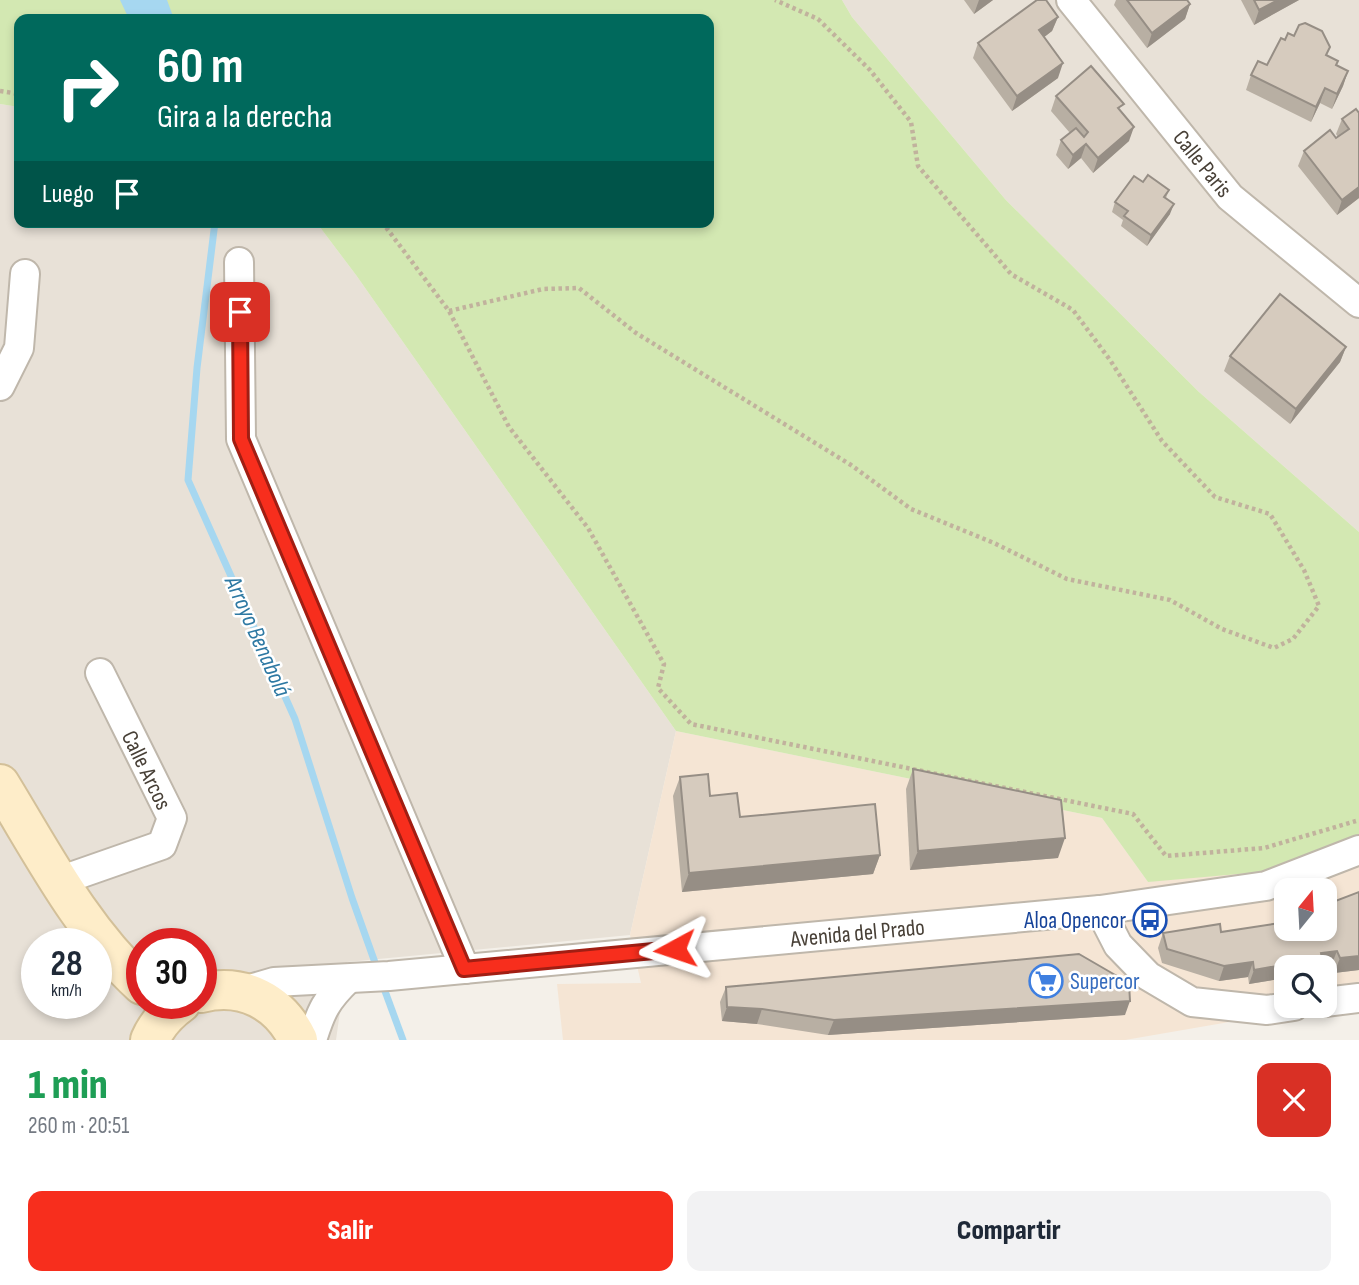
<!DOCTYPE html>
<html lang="es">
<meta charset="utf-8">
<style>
body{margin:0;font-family:"Sofia Sans Condensed",sans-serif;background:#f2f2f3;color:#1f2937;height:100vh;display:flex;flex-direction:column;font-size:26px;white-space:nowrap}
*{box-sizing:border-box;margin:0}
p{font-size:23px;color:#747a83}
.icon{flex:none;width:38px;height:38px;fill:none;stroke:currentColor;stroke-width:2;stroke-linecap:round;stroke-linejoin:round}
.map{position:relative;height:1040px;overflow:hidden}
.panel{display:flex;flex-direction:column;background:#fff;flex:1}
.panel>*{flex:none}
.hud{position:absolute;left:14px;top:14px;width:700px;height:214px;border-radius:14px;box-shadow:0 4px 10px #0003;background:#00695c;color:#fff;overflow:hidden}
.needle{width:46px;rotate:18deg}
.tools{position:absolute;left:1274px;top:878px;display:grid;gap:14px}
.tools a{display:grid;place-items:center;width:63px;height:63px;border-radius:14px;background:#fff;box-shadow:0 4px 10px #0003;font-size:35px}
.speed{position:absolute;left:21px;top:928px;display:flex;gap:14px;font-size:35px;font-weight:700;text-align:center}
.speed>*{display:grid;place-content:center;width:91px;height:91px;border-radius:50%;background:#fff;box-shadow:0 4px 10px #0003;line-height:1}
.speed small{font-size:18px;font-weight:400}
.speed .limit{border:10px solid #d22;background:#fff;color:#111}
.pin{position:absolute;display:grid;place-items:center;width:60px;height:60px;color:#fff;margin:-30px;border-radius:14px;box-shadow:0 4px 10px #0006}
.me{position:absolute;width:77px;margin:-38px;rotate:265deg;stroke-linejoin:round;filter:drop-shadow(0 0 5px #0008)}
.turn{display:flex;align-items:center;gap:24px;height:147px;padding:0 28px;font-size:32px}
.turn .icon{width:91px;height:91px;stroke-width:2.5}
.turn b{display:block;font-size:49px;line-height:60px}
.then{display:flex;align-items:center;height:66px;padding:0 28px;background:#0003;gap:14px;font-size:26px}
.round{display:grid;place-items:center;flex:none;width:74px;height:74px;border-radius:14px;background:#f2f2f3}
.head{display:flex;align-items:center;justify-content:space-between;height:119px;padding:0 28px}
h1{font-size:42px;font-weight:800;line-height:52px;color:#1e9e55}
.button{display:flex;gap:14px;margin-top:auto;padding:14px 28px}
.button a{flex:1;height:80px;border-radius:14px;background:#f72e1d;color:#fff;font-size:28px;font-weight:800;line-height:80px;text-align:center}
.button a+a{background:#f2f2f3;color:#1f2937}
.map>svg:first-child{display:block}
.residential{fill:#e8e1d7;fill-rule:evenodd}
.commercial{fill:#f5e5d4;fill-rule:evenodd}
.green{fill:#d3e8b2}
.water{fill:#a6d7f0}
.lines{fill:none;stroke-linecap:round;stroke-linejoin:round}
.stream{stroke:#a6d7f0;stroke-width:7}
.street-casing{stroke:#bfb7ab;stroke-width:32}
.secondary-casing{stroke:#d3c099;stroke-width:42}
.path{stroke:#c1b29d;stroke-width:4.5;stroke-dasharray:3.5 3.5;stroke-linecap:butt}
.street{stroke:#fff;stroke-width:28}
.secondary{stroke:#feedc9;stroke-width:38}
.wall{fill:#b8afa3}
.shaded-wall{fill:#968e85}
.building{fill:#d6cbbe;stroke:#968e85;stroke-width:2}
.route-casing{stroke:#a11e13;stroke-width:18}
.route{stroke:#f72e1d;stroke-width:12}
.labels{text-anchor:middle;stroke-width:5;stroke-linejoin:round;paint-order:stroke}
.street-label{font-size:23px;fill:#484037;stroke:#fff}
.transit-label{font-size:23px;fill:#164399;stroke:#fff;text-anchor:end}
.shop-label{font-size:23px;fill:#366cbe;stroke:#fff;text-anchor:start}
.water-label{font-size:24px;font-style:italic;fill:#2e79a3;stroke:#fff}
</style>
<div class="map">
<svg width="1359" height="1040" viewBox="0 0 1359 1040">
<rect width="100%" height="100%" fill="#f4f0e9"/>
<g class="residential">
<path d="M842,0H1359V532L1199,392L1005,199L852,17Z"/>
<path d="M0,104L19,107V222H316L356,275L676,731L630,935L347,962L336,1040H0ZM37,943H96V1003H37ZM142,943H201V1003H142Z"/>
</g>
<path class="commercial" d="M676,731L1102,818L1148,882L1359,837V1000L1325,1006V968H1286V1006H1322L1125,1040H563L557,984L641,983L630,935ZM1286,891H1325V929H1286Z"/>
<path class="green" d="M0,0H842L852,17L1005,199L1199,392L1359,532V837L1273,871L1148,882L1102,818L676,731L356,275L316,222H709V19H19V107L0,104Z"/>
<path class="water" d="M120,0H167L174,19H129Z"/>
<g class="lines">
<g class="stream">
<path d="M215,222L197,368L188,480L295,719L352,898L378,971"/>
<path d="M382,983L403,1040"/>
</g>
<defs>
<g id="street">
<path id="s1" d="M1071,0L1230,197L1359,303"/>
<path d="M239,262L241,439L465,969"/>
<path d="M0,386L19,348L25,274"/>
<path d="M59,881L162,845L172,818L100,673"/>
<path d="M1100,910L1118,945L1148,976L1192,1002L1267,1010L1294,1006"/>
<path id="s2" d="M243,991L274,982L389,976L1100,910L1266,886L1359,850"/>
<path d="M1325,1002L1359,998"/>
<path d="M312,1040C321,1011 326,1000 348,979"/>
</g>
<g id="secondary">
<path d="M0,784C43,854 81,929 142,985"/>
<path d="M201,993C243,982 280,1002 298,1040"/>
<path d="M150,1040C157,1024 167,1013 181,1003"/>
</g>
</defs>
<use href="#street" class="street-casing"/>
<use href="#secondary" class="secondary-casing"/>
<g class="path">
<path d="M0,91L19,94"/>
<path d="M382,222L449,311L509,427L588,528L664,664L658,688L691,724L1133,814L1166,856L1264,848L1356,821"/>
<path d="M449,311L543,289L579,288L636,333L851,465L911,509L994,543L1067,579L1170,600L1222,629L1274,648L1293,639L1319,606L1304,570L1270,514L1215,497L1162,441L1110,360L1073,310L1011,274L918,166L911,122L870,70L818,19L775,0"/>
</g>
<use href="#street" class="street"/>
<use href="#secondary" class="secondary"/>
</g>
<g class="wall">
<path d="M964,0H993L974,14Z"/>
<path d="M1116,0H1187L1190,4L1185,19L1147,48L1114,5Z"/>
<path d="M1241,0H1299L1254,25Z"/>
<path d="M1058,17L1052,31L1044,37L1058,78L1012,111L973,58L978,43Z"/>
<path d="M1327,56L1336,65L1348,71L1343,86L1332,109L1320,103L1311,122L1246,90L1251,75L1267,65Z"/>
<path d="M1056,96L1121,111L1129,141L1093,173L1081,158L1068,169L1056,155L1061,140L1070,133L1051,111Z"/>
<path d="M1359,113V198L1337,215L1298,166L1304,151L1336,138L1338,137L1336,134L1342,119Z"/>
<path d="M1143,182L1169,190L1166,198L1170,214L1147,246L1121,226L1123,220L1112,212L1115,202Z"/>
<path d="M1346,347L1340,362L1290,424L1224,371L1230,356Z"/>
<path d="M913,769L1058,858L910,870L906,789Z"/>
<path d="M680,777L710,796L740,817L880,855L873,874L682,892L673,796Z"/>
<path d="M1359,892V970L1334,973L1331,966L1318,968H1286V978L1249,984L1248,977L1219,981L1162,963L1158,948L1163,933L1221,932L1325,929Z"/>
<path d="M726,987L1125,1015L828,1035L757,1024L722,1021L720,1002Z"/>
</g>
<g class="shaded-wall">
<path d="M979,0H993L974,14Z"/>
<path d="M1278,0H1299L1254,25L1259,10Z"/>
<path d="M1190,4L1185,19L1147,48L1152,33Z"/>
<path d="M1058,17L1052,31L1034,45L1039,30Z"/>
<path d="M1063,63L1058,78L1012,111L1017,96Z"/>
<path d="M1348,71L1343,86L1332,109L1337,94Z"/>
<path d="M1325,88L1320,103L1311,122L1316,107Z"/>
<path d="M1134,127L1129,141L1093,173L1098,158Z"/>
<path d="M1086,144L1081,158L1068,169L1073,155Z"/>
<path d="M1359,187V198L1337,215L1342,200Z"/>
<path d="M1174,204L1170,214L1147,246L1151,235Z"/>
<path d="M1346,347L1340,362L1290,424L1296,409Z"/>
<path d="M1065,838L1058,858L910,870L918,851Z"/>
<path d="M880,855L873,874L682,892L689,873Z"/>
<path d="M1337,951L1331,966L1318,968H1286V978L1249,984L1254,970L1321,953Z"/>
<path d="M1359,956V970L1334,973L1340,958Z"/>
<path d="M1253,962L1248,977L1219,981L1224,966Z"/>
<path d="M1130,1001L1125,1015L828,1035L834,1020Z"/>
<path d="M727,1007L762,1009L757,1024L722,1021Z"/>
</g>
<g class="building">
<path d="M1037,0H1046L1058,17L1039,30L1063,63L1017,96L978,43Z"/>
<path d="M1127,0H1187L1190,4L1152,33Z"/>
<path d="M1254,0H1278L1259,10Z"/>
<path d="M1305,23L1322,31L1330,47L1326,55L1338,61L1336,65L1348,71L1337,94L1325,88L1316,107L1251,75L1258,61L1267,65L1281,38L1285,40L1288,33L1294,36L1299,25Z"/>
<path d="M1091,66L1124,104L1118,108L1134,127L1098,158L1086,144L1073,155L1061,140L1076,128L1084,137L1088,132L1056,96Z"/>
<path d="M1356,109L1359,113V187L1342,200L1304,151L1330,130L1336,138L1349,129L1342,119Z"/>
<path d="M1148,175L1169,190L1164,197L1174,204L1151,235L1124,216L1128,211L1115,202L1134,176L1143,182Z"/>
<path d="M1280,294L1346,347L1296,409L1230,356Z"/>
<path d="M913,769L1061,800L1065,838L918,851Z"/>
<path d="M708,774L710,796L737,793L740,817L875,804L880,855L689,873L680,777Z"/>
<path d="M1359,892V956L1340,958L1337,951L1321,953L1322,958L1254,970L1253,962L1224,966L1167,949L1163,933L1220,924L1221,932L1286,922V929H1325V905Z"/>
<path d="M1079,954L1129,983L1130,1001L834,1020L762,1009L727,1007L726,987Z"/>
</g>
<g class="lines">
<defs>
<path id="route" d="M240,312L241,439L464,969L675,949"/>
</defs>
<use href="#route" class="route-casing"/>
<use href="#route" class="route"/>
</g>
<defs>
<symbol id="bus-ring" viewBox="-11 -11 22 22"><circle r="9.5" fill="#fff" stroke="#1a4fb4" stroke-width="1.5"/><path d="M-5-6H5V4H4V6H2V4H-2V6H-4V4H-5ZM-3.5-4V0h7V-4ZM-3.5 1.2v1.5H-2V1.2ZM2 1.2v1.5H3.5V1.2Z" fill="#1a4fb4"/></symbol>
<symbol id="supermarket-ring" viewBox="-11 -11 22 22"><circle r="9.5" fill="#fff" stroke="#3f7fe0" stroke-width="1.5"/><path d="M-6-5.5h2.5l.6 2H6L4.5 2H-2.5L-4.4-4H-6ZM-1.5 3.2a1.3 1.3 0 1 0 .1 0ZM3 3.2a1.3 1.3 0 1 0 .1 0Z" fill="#3f7fe0"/></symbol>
</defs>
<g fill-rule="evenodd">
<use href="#bus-ring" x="1131" y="901" width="38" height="38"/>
<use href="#supermarket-ring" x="1027" y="962" width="38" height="38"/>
</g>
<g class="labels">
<g class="street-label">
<text dy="8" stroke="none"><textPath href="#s1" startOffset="210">Calle Paris</textPath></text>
<text transform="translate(147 770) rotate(64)" y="8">Calle Arcos</text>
<text dy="8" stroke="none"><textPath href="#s2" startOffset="618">Avenida del Prado</textPath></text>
</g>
<g class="transit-label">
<text x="1126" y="928">Aloa Opencor</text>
</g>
<g class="shop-label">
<text x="1070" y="989">Supercor</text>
</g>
<g class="water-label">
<text transform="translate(258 636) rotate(66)" y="8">Arroyo Benabolá</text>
</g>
</g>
</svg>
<div class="tools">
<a><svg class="needle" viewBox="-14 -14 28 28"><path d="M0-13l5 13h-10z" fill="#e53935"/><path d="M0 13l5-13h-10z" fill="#747a83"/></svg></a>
<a><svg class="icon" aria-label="search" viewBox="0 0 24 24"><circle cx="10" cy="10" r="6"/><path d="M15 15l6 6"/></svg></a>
</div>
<div class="speed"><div>28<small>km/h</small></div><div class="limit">30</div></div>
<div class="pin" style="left:240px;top:312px;background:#d93025"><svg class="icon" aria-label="arrive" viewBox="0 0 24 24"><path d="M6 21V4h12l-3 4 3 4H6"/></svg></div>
<svg class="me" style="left:675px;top:949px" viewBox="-20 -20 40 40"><path d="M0-17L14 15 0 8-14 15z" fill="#f72e1d" stroke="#fff" stroke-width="4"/></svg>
<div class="hud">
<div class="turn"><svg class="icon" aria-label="right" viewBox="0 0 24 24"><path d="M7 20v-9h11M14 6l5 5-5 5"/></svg><div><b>60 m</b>Gira a la derecha</div></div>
<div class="then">Luego<svg class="icon" aria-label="arrive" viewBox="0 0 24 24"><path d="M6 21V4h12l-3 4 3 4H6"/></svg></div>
</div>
</div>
<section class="panel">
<div class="head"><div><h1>1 min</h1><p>260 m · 20:51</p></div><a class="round" style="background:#d93025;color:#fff"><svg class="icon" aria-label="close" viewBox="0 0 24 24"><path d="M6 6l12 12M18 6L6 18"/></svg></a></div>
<div class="button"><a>Salir</a><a>Compartir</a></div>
</section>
